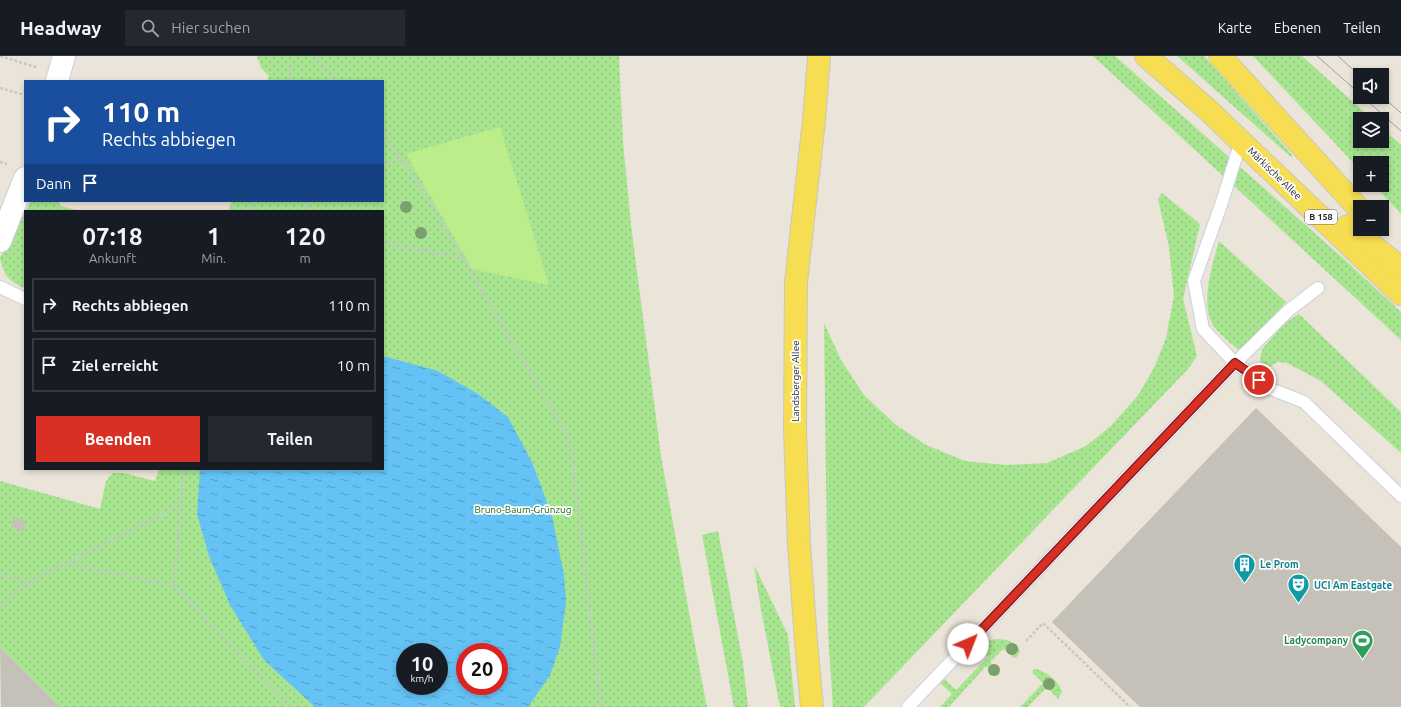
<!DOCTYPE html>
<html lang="de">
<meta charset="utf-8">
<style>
body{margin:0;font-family:Ubuntu,sans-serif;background:#242831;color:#f1f3f6;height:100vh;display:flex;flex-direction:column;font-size:15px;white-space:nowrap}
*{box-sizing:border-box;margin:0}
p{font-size:13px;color:#9ea1a6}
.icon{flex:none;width:22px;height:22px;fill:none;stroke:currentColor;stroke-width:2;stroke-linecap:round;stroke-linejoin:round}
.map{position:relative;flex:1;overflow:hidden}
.sheet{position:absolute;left:24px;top:154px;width:360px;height:260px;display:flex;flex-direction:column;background:#171b24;border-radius:0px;box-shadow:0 2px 6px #0003}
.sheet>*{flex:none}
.hud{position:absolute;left:24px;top:24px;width:360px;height:122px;border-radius:0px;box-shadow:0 2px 6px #0003;background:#1a4fa0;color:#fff;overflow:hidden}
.buttons{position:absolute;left:1353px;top:12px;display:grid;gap:8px}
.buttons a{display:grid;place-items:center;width:36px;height:36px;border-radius:0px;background:#171b24;box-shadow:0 2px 6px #0003;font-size:20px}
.speed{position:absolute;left:396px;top:587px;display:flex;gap:8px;font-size:20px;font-weight:700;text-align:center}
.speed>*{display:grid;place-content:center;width:52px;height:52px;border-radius:50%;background:#171b24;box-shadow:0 2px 6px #0003;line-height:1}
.speed small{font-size:10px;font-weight:400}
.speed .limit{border:6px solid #d22;background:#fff;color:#111}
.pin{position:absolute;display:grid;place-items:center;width:34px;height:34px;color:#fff;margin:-17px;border:2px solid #fff;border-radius:50%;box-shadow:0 1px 4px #0007}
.me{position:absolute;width:44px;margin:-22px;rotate:44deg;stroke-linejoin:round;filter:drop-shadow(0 0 3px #0008)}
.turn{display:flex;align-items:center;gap:14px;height:84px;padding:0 12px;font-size:18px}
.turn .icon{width:52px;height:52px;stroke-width:2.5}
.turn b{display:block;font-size:28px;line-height:34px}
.then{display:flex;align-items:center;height:38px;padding:0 12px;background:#0003;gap:8px;font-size:15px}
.eta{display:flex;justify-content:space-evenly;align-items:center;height:68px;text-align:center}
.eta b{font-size:24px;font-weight:600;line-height:28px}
.cta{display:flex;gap:8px;margin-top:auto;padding:8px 12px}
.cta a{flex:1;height:46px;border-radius:0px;background:#d93025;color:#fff;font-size:16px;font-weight:600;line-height:46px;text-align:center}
.cta a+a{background:#242831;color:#f1f3f6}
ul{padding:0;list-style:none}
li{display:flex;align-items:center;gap:12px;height:54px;margin:0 8px 6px;padding:0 4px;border:2px solid #363941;border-radius:0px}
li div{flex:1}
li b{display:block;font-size:15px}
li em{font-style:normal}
header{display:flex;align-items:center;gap:24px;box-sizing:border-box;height:56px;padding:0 20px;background:#171b24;border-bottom:1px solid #363941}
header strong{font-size:19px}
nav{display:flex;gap:22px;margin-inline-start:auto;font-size:14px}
.search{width:280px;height:36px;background:#242831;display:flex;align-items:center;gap:10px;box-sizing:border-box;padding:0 14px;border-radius:0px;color:#9ea1a6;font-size:15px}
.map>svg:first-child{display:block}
.grass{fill:url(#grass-dots);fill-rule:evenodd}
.pitch{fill:#bded8b}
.water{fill:url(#water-ripples);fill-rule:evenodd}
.building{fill:#c6c1b8}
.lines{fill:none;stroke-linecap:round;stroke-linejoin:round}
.service-casing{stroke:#cdcfe2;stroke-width:14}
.minor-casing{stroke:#cdcfe2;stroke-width:24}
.primary-casing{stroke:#c7c7c7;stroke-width:24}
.path{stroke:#c7c7c7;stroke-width:2.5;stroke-dasharray:3 2;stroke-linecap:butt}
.service{stroke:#fff;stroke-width:12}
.minor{stroke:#fff;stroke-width:22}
.primary{stroke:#f7dd51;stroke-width:22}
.tram{stroke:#9b9cb3;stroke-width:1}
.tree{fill:#7b9f6d}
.route-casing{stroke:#8d1f18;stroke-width:10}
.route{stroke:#d93025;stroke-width:7}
.labels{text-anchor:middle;stroke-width:3.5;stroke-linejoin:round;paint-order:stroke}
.shield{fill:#fff;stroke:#686868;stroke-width:1}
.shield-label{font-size:9px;font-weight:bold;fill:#272727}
.street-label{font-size:10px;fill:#272727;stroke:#fff}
.park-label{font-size:10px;fill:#206616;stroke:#fff}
.culture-label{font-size:10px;font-weight:bold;fill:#0d838f;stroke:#fff;text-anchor:start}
.leisure-label{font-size:10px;font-weight:bold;fill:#27864d;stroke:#fff;text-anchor:end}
</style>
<header>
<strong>Headway</strong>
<div class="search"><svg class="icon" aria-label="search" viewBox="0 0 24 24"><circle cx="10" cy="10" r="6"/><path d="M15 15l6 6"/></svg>Hier suchen</div>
<nav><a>Karte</a><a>Ebenen</a><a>Teilen</a></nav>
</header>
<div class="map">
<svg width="1401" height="651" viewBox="0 0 1401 651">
<defs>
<pattern id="grass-dots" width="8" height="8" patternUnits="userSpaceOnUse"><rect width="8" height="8" fill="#a7e591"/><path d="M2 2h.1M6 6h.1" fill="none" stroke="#90c47d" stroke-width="1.8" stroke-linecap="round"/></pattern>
<pattern id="water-ripples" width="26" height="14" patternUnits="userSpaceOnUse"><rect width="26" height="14" fill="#64c3f4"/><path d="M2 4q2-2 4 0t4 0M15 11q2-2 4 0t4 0" fill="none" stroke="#529ec6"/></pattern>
</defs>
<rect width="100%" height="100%" fill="#ebe4d8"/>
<g class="grass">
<path d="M257,0H619L623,86L631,169L661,400L696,595L707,651H60L0,591V425L100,453L106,425L113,417H124L155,425L159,413H383V155H228L232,145H383V25H267L269,20L261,12ZM405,596H439V630H405ZM465,596H499V630H465Z"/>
<path d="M1093,0H1115L1345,204L1401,256V284Z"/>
<path d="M1177,0H1204L1292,99V102Z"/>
<path d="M1253,0H1302L1372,63H1360V85H1382V72L1401,89V158L1374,129H1382V107H1360V114Z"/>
<path d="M1162,137L1200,168L1183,243L1197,300L1188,313L864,651H833L828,577L824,267L841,304L864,339L896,369L926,389L965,405L1006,409L1047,407L1086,390L1111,370L1139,338L1155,310L1166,282L1174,240L1169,191L1158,143Z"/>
<path d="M31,145H58L61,150L79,155H26Z"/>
<path d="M25,157V225L23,232C7,223 4,219 0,202Z"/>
<path d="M1219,185L1286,246L1240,295C1232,288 1216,276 1212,267C1200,245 1213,207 1219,185Z"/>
<path d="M1299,258L1401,356V397L1321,325L1287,307L1278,306L1271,310L1264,311L1260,305L1262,293L1285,267Z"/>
<path d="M718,475L743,607L748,651H734L702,479Z"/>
<path d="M754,509L788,579L795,651H780L761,554Z"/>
<path d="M998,583L1007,584L1017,589L1020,596L1017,601L1014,602L1003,593L990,606L1000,617L997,620L986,610L949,651H940L952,638L940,627L944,623L956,634L988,601L977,590C983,585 990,584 998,583Z"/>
<path d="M1034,613H1036C1046,615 1060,626 1062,636L1058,643L1047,631L1028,651H1020L1043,627L1032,616Z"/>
</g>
<path class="pitch" d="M500,71L549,229L472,213L406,98Z"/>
<path class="water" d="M383,300L438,315L478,338L508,361L532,406L552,460L564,519L566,546L560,591L550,619L528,651H315L264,604L230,549L209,500L197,458L200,413H383ZM405,596H439V630H405ZM465,596H499V630H465Z"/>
<g class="building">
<path d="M1256,352L1401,491V651H1140L1052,566Z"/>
<path d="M14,461L26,465L23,475L11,471Z"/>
<path d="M0,591L60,651H1Z"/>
</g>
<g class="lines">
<defs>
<g id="service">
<path d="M1241,85L1222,146L1194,225L1203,273L1235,307L1271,333L1304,346L1401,440"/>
<path d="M0,231L25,243"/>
<path d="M908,651L1235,307L1289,254L1318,232"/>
</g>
<g id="minor">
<path d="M57,25L64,0"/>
<path d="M0,185L25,122"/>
</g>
<g id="primary">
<path d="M1146,0L1207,53L1401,238"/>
<path d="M1220,0L1360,154"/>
<path d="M1348,170L1401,212"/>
<path d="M812,651L806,585L799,488L795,374L796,226L814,64L819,0"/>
</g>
</defs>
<use href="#service" class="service-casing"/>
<use href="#minor" class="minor-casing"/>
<use href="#primary" class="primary-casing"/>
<g class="path">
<path d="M0,0L36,11"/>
<path d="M314,0L339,25"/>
<path d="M287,25L294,0"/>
<path d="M0,32L25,39"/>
<path d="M383,75L422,133L570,384L601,651"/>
<path d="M0,106L7,108"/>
<path d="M383,108L401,102"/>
<path d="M306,145L309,155"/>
<path d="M253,155L256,145"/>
<path d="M383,186L462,202"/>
<path d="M184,413L174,530L291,651"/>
<path d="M68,507L181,448"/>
<path d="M0,519L27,526"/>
<path d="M0,552L28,527L67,507L174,530"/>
<path d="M1026,585L1043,567L1130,651"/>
</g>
<use href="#service" class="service"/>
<use href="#minor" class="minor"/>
<use href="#primary" class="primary"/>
<g class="tram">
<path d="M1317,0L1360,38"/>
<path d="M1338,0L1360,20"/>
<path d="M1382,40L1401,57"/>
<path d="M1363,41L1401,75"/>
</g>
</g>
<g class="tree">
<circle cx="406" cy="151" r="6"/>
<circle cx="421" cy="177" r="6"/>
<circle cx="1012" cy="593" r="6"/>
<circle cx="994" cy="614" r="6"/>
<circle cx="1049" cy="628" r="6"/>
</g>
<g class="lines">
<defs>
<path id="route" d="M968,588L1235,307L1259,324"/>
</defs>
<use href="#route" class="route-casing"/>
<use href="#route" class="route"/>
</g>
<defs>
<symbol id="building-pin" viewBox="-11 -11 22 30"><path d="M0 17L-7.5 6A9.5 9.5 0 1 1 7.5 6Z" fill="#0f9aa8" stroke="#fff"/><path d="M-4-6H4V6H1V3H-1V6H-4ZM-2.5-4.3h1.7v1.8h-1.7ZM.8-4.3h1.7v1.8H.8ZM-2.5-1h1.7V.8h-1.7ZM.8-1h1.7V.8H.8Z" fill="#fff"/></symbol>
<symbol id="theatre-pin" viewBox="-11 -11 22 30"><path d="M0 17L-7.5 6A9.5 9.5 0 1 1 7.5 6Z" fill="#0f9aa8" stroke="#fff"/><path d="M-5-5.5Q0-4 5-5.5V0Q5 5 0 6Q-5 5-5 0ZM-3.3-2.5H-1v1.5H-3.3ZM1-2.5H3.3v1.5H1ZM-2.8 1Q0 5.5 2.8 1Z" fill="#fff"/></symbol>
<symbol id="stadium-pin" viewBox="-11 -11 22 30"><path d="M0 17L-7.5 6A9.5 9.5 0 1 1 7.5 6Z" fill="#2e9e5b" stroke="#fff"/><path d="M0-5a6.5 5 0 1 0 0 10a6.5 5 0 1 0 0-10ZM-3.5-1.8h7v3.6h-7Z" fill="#fff"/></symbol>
</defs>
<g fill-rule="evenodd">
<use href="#building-pin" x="1232" y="496" width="25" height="34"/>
<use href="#theatre-pin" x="1286" y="516" width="25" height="34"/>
<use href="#stadium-pin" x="1350" y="572" width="25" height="34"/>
</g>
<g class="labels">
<rect class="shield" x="1305" y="154" width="32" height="14" rx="3"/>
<g class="shield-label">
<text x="1321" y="164">B 158</text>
</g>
<g class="street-label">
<text transform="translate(1275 117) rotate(44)" y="4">Märkische Allee</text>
<text transform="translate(795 325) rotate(-90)" y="4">Landsberger Allee</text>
</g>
<g class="park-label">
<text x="523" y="457">Bruno-Baum-Grünzug</text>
</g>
<g class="culture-label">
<text x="1260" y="512">Le Prom</text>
<text x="1314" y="533">UCI Am Eastgate</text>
</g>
<g class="leisure-label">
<text x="1348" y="588">Ladycompany</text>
</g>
</g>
</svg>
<div class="buttons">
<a><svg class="icon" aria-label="sound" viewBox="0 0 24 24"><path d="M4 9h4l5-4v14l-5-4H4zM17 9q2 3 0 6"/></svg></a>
<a><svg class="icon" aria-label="layers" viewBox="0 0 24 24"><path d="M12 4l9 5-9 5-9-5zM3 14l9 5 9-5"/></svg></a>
<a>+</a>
<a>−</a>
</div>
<div class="speed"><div>10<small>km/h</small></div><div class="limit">20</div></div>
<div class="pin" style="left:1259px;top:324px;background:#d93025"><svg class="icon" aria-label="arrive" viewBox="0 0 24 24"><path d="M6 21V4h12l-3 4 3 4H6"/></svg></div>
<svg class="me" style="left:968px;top:588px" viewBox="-20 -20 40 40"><circle r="19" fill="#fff"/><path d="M0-13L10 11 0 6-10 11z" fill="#d93025"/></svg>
<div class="hud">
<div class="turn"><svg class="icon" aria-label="right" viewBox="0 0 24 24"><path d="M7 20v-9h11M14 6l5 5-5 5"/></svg><div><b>110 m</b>Rechts abbiegen</div></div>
<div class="then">Dann<svg class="icon" aria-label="arrive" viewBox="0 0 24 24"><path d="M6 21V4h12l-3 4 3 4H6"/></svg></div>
</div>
<section class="sheet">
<div class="eta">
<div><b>07:18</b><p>Ankunft</p></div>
<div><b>1</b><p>Min.</p></div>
<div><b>120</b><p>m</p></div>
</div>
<ul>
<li><svg class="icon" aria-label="right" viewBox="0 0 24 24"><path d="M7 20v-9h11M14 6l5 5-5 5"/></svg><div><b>Rechts abbiegen</b></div><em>110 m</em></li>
<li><svg class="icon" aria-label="arrive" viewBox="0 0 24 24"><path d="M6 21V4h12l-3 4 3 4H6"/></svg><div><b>Ziel erreicht</b></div><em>10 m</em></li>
</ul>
<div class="cta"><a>Beenden</a><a>Teilen</a></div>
</section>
</div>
